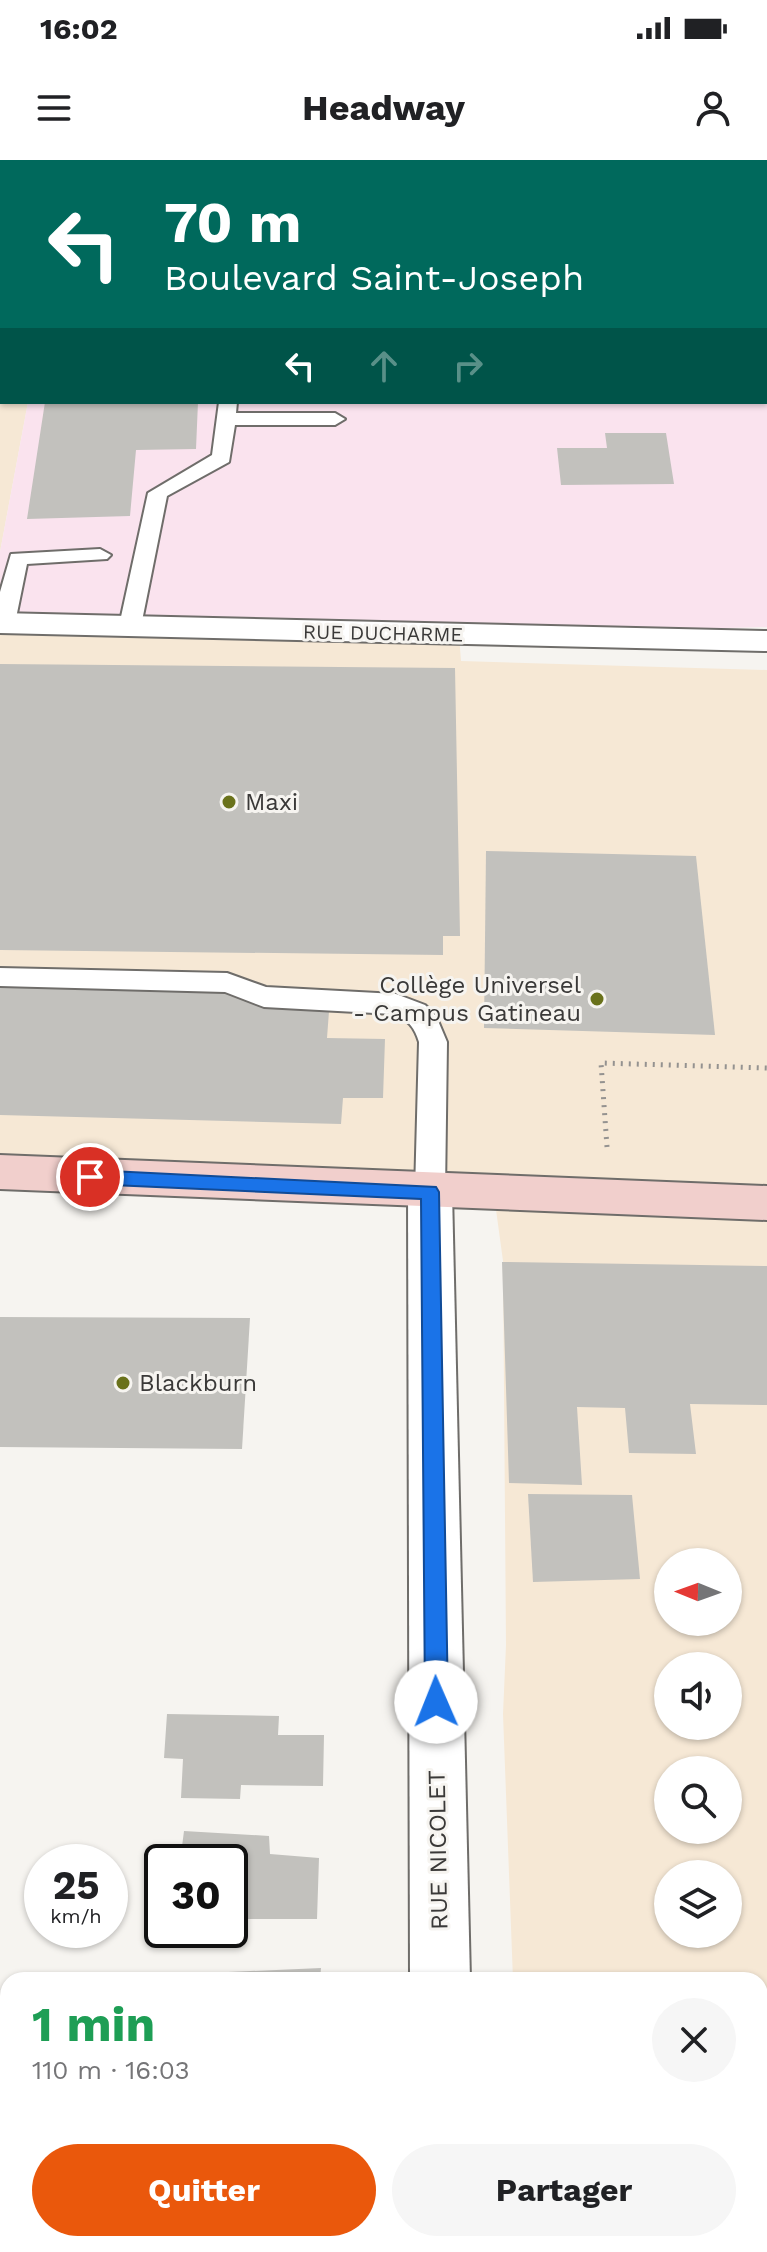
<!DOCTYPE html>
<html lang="fr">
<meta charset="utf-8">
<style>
body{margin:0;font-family:"Work Sans",sans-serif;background:#f6f6f6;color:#202124;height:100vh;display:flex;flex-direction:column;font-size:30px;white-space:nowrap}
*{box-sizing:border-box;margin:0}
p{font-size:26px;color:#757577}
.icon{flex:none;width:44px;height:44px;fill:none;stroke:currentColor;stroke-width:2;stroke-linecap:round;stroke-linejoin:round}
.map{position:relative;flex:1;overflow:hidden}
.panel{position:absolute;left:0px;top:1812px;width:768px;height:280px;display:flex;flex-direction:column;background:#fff;border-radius:24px 24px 0 0;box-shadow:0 2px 6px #0004}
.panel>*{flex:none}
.hud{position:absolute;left:0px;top:0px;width:768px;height:244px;box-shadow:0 2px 6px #0004;background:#00695c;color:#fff;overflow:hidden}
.needle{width:52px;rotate:271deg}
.controls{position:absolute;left:654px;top:1388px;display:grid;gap:16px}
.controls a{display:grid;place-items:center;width:88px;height:88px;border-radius:50%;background:#fff;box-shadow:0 2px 6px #0004;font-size:40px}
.speed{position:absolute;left:24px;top:1684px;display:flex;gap:16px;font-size:40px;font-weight:700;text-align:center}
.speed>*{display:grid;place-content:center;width:104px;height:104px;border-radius:50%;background:#fff;box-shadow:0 2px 6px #0004;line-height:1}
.speed small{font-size:20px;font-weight:400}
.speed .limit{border:4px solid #111;border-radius:12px;background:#fff;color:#111}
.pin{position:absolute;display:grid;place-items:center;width:68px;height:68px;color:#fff;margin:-34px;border:4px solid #fff;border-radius:50%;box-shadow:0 2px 8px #0007}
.me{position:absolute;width:88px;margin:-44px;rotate:359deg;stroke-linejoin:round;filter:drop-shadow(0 0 6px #0008)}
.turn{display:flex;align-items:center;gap:28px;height:168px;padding:0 32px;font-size:36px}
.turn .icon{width:104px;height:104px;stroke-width:2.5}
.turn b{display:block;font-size:56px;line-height:68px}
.lanes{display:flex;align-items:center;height:76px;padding:0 32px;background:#0003;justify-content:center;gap:40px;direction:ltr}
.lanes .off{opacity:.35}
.round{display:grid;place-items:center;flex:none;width:84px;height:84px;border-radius:42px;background:#f6f6f6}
.summary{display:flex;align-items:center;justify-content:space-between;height:136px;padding:0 32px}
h1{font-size:48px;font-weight:700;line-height:60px;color:#1e9e55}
.button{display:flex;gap:16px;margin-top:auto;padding:16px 32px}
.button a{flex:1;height:92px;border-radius:48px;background:#ea580c;color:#fff;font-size:32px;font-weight:700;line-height:92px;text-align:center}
.button a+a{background:#f6f6f6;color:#202124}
.status{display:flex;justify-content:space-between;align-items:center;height:56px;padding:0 40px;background:#fff;direction:ltr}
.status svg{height:22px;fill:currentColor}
header{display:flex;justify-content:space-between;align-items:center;height:104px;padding:0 32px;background:#fff;font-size:36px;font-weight:700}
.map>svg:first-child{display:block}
.commercial{fill:#f6e8d5;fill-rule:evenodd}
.industrial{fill:#fae3ee}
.building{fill:#c2c1bd}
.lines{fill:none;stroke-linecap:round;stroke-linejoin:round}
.service-casing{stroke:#6f6d6a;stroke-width:4}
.minor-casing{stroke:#6f6d6a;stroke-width:4}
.secondary-casing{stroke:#6f6d6a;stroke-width:4}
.path{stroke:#949290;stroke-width:5;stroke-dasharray:2 6;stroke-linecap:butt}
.service{fill:#fff;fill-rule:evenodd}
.minor{fill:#fff;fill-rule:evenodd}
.secondary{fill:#f1cfcc;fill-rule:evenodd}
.route{fill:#1a73e8;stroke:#114b97;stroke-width:2}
.poi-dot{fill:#6a721b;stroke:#f6f4f0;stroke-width:3}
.labels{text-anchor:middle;stroke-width:6;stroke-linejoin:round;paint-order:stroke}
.far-street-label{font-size:20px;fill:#3a3938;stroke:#f6f4f0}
.poi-label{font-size:24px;fill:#3a3938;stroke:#f6f4f0;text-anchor:start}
.street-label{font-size:24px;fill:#3a3938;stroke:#f6f4f0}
</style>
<div class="status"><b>16:02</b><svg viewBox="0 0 49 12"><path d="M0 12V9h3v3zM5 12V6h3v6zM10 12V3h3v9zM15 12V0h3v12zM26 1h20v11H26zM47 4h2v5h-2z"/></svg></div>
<header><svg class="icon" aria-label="menu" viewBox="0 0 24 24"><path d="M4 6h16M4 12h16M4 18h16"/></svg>Headway<svg class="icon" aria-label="person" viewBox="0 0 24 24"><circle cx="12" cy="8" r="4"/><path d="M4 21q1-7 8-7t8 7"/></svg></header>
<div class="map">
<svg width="767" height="2092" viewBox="0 0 767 2092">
<rect width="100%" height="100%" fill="#f6f4f0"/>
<g class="commercial">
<path d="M0,0H415L2,2V242H28L0,392Z"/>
<path d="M0,463L459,475L461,501L767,510V2005H760V1820H513L503,1554L506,1485L503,1101L494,1035L0,1012ZM668,1402H728V1462H668ZM668,1506H728V1566H668ZM668,1610H728V1670H668ZM668,1714H728V1774H668Z"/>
</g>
<path class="industrial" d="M415,0H767V467L459,475L0,463V392L28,242H766V2Z"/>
<g class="building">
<path d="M45,242H198L196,289L136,290L130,356L27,359Z"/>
<path d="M605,273H666L674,324L561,325L557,288H607Z"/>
<path d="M0,504L455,508L460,776H443V795L0,790Z"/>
<path d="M486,691L696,696L715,875L484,868Z"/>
<path d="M0,817L330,838L327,878L385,879L383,938H343L341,964L0,955Z"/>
<path d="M502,1102L767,1106V1245L690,1244L696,1294L629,1293L625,1248L577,1247L582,1325L509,1323Z"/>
<path d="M0,1157L250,1158L242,1289L0,1287Z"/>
<path d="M528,1334L632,1335L640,1419L533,1422Z"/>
<path d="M167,1554L279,1556L278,1575H324L323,1626L241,1625L240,1639L181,1638L183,1599L164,1598Z"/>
<path d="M184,1671L269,1676L270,1694L319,1698L317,1759H230V1702H180Z"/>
<path d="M321,1808L320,1820H162V1815Z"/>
<path d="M0,1912H8L2,1950H0Z"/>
<rect x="198" y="2084" width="98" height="8"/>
</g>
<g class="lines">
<defs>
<g id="service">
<rect x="390" y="0" width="16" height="2"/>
<rect x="0" y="113" width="2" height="10"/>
<path d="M219,242H237L236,253H335L345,259L335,265H235L229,302L167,336L141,466L130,473L122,471L119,466L148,333L212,295Z"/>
<path d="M100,389L111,395L107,399L27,404L15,463L12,468L0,469V432L11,394Z"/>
<path d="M0,808L227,813L266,827L396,834L425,845L436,856L447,882L445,1032L441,1040L430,1044L419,1040L415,1032L419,882C414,866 408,860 393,854L264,847L225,832L0,826Z"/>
</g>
<g id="minor">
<path d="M700,0H722L723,2H701Z"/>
<rect x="766" y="136" width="1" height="16"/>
<path d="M0,453L767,471V491L0,473Z"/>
<path d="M430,1015L445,1020L452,1032L470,1820H410L408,1032L415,1020Z"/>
<path d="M411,2084H475L476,2092H410Z"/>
</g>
<path id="secondary" d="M0,995L767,1026V1060L0,1029Z"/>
</defs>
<use href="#service" class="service-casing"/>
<use href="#minor" class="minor-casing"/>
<use href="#secondary" class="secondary-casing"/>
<path class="path" d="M607,987L601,903L767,908"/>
<use href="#service" class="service"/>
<use href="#minor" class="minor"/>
<use href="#secondary" class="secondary"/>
</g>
<path class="route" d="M90,1010L436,1027L439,1032L448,1542L444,1549L436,1552L429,1549L425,1542L421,1039L90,1024L81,1017Z"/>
<g class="poi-dot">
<circle cx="229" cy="642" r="8"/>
<circle cx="597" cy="839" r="8"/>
<circle cx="123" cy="1223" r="8"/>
</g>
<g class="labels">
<g class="far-street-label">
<text transform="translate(383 473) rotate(1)" y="7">RUE DUCHARME</text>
</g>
<g class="poi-label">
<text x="245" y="650">Maxi</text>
<text x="581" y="833" text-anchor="end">Collège Universel<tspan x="581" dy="28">- Campus Gatineau</tspan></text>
<text x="139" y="1231">Blackburn</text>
</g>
<g class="street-label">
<text transform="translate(438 1690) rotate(-91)" y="8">RUE NICOLET</text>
</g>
</g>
</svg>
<div class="controls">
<a><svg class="needle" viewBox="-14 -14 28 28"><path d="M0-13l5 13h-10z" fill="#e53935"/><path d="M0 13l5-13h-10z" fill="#757577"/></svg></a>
<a><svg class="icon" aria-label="sound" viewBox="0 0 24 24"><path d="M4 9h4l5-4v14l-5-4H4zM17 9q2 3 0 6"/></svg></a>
<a><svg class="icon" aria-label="search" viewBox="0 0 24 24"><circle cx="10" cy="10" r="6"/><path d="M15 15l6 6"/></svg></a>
<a><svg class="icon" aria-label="layers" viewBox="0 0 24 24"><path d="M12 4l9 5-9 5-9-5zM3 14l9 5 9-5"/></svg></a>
</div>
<div class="speed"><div>25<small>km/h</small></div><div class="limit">30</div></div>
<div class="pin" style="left:90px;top:1017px;background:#d93025"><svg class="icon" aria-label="arrive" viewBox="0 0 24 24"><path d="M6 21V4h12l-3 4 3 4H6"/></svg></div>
<svg class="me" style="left:436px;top:1542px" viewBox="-20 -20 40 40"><circle r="19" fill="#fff"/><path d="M0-13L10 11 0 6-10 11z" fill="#1a73e8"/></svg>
<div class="hud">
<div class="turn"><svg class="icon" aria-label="left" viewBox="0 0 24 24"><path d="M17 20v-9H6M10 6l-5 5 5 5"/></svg><div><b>70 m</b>Boulevard Saint-Joseph</div></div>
<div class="lanes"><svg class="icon" aria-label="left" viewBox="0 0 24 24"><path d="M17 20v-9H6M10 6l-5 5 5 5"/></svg><svg class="icon off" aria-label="ahead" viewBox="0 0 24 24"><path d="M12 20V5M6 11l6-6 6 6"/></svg><svg class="icon off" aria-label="right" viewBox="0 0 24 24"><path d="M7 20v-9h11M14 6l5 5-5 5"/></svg></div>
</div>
<section class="panel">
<div class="summary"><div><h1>1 min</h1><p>110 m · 16:03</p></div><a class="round"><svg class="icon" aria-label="close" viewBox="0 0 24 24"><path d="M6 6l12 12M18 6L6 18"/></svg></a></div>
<div class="button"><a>Quitter</a><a>Partager</a></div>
</section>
</div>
